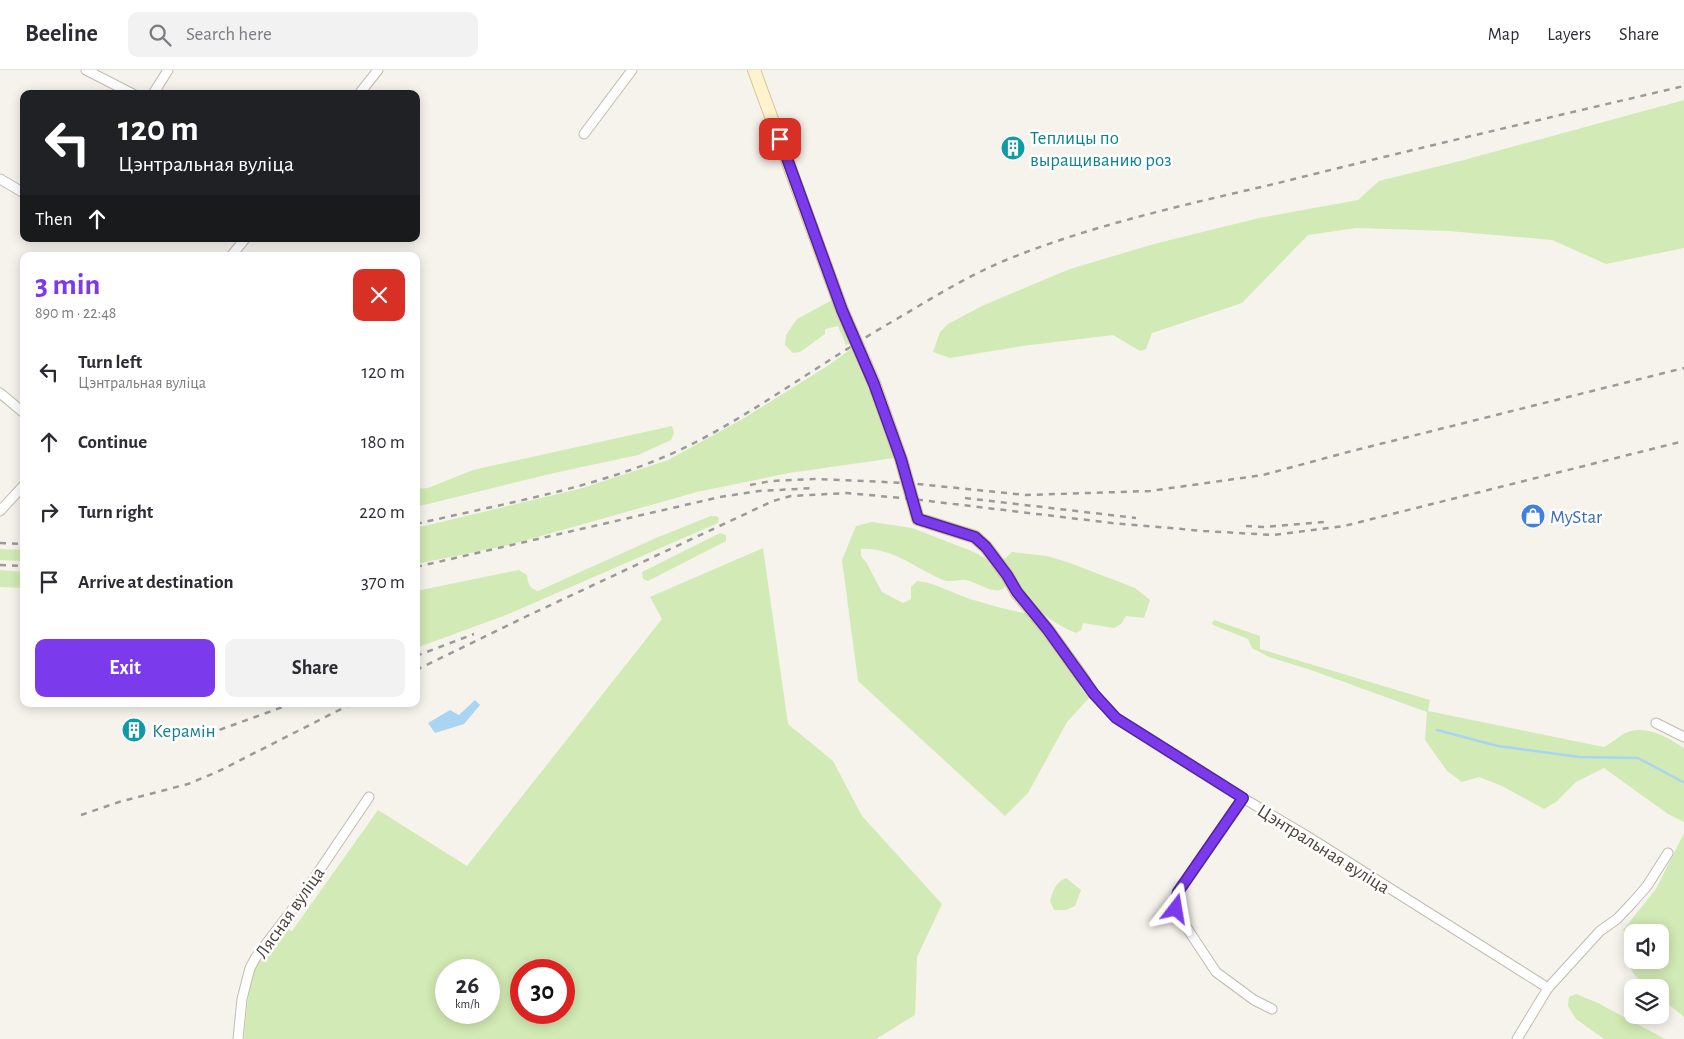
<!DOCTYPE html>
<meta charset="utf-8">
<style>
body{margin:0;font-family:"Alegreya Sans",sans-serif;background:#f2f2f3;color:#2b2b33;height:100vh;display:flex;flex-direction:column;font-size:19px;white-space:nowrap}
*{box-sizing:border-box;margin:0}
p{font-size:16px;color:#7c7c81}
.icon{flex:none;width:28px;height:28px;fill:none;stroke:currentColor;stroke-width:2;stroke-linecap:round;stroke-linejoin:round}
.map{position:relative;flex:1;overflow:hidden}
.side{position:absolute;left:20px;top:182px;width:400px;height:455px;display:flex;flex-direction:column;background:#fff;border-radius:10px;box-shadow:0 2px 12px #0003}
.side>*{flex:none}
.banner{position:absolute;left:20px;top:20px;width:400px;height:152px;border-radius:10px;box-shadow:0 2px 12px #0003;background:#202124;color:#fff;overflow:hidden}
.fabs{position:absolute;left:1624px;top:854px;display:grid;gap:10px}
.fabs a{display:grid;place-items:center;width:45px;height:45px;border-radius:10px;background:#fff;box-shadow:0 2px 12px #0003;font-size:25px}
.speed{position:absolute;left:435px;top:889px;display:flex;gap:10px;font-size:25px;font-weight:700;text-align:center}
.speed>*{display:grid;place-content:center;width:65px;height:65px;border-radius:50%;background:#fff;box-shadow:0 2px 12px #0003;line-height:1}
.speed small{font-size:12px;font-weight:400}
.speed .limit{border:8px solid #d22;background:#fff;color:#111}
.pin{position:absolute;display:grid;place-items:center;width:42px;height:42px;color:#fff;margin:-21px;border-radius:10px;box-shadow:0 2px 8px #0006}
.me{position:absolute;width:55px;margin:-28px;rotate:14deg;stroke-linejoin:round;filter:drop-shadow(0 0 4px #0008)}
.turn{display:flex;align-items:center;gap:18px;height:105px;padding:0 15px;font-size:22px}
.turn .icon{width:65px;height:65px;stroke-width:2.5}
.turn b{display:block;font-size:35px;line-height:42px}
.then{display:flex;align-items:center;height:48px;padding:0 15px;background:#0003;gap:10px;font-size:19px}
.round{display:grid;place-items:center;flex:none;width:52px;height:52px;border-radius:10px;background:#f2f2f3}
.head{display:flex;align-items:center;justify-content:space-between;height:85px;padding:0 15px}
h1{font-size:30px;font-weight:600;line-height:38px;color:#7c3aed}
.cta{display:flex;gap:10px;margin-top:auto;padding:10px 15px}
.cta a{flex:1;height:58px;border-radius:10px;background:#7c3aed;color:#fff;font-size:20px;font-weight:600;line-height:58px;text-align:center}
.cta a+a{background:#f2f2f3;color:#2b2b33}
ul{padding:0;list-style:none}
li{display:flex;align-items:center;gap:15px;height:70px;padding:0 15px}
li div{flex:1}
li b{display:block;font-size:19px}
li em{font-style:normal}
header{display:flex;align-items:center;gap:30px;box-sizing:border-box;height:70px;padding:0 25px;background:#fff;border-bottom:1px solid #e1e1e2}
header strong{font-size:24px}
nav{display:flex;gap:28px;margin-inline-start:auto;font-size:18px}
.search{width:350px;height:45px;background:#f2f2f3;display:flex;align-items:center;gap:12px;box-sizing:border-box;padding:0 18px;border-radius:10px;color:#7c7c81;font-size:19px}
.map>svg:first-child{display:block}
.green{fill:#d2eab5;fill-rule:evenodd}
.water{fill:#a9d4f2}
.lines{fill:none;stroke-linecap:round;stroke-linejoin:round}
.stream{stroke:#a9d4f2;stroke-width:2.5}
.street-casing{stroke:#c2bbae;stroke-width:11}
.secondary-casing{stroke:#d6c79b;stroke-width:14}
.street{stroke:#fff;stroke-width:9}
.secondary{stroke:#fff3cd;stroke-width:12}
.rail{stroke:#9a9a9a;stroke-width:2.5;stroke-dasharray:6 6;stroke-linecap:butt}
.route-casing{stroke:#51269a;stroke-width:12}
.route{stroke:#7c3aed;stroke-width:9}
.labels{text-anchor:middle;stroke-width:5;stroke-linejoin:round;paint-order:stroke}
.culture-label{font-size:19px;fill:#0d838f;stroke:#fff;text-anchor:start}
.shop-label{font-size:19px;fill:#366cbe;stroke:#fff;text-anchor:start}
.street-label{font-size:19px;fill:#4b4439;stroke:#fff}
</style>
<header>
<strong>Beeline</strong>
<div class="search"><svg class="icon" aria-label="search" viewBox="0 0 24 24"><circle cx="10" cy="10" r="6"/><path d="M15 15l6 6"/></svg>Search here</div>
<nav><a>Map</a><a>Layers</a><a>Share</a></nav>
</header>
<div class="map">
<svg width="1684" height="969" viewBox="0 0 1684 969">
<rect width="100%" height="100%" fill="#f6f3ec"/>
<g class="green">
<path d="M1684,30V178L1606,194L1552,170L1449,161L1356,158L1308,165L1242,233L1152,263L1146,279L1140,281L1113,265L1022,276L950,288L933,282L940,262L948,254L984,235L1070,199L1154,174L1259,148L1358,130L1379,111L1464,90Z"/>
<path d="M834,229L853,272L846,275L838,256L825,259V264L800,282L793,283L785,275L786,265L797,249Z"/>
<path d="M855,276L894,388L789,403L697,422L509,475L416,494V458L583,418L668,390L741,350L829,295Z"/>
<path d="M672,356L674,363L671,370L638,385L554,403L416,437V419L428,418L473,400Z"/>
<path d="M711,446H716L719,448L718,453L506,545L416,578V521L519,500L527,505C528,514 529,518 538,521L656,468Z"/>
<path d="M872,452L912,458L974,482L986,489L1006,513C1002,531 976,511 966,510C958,509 950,513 943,510C916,499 892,477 861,479V486L866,492L882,522L903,533L911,529V517L917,511C931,512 944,519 957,524C980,533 1004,539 1028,544L1089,628L1067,652L1028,723L1005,746L858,611L842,490L856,456Z"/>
<path d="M720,463L726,465V471L648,511L643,509L642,502Z"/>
<path d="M763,478L788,654L833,691L862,746L942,834L917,887L915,945L876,969H244L249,916L254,897L283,857L292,861L378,740L467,796L662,549L650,527ZM446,900H489V942H446ZM521,900H564V942H521Z"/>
<path d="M0,479L24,480V491L0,490Z"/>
<path d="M1012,482L1047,486L1070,493L1135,518L1150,530L1144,548L1126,546L1121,554L1114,558L1083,553L1081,560L1076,563C1039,548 1022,522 1003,490Z"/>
<path d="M0,500L24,502V518L0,517Z"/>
<path d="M1214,550L1260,566V579L1430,630L1428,641L1604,677C1612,673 1620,665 1628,662C1649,655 1668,668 1684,678V752L1668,744L1604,698L1576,712L1556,732L1544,739L1502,716L1479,707L1462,712L1447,701L1425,670L1427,642L1308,599L1269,587L1252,578L1248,569L1213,555L1212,553Z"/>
<path d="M1684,763V947L1660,927V918L1649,917C1632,904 1627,901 1632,879V890H1660V862H1632V873L1623,860L1656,819Z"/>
<path d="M1066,808L1081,820L1075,836L1066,840H1054L1050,831C1053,820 1055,813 1066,808Z"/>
<path d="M1576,924L1598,933L1665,969H1604L1576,949L1568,936L1569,927Z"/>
</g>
<path class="water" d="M475,630L480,635L464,654L435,663L428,653L450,640L459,645Z"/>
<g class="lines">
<path class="stream" d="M1437,660L1498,676L1579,687L1638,688L1683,712"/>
<defs>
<g id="street">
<path d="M86,0L133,24"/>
<path d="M153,24L168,0"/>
<path d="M359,24L378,0"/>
<path d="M584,64L632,0"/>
<path d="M0,109L24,123"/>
<path d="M231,186L245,169"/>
<path d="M0,323L24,343"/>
<path d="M0,441L24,415"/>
<path d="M1084,610L1093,624L1116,648L1243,728L1307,766L1548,918"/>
<path d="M1656,653L1684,667"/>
<path d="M1243,728L1178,822L1175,831L1179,846L1216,902L1254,930L1272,939"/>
<path d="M238,969L242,929L250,898L256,887L298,832L369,727"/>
<path d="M1517,969L1548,918L1600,861L1617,849L1633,832L1647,816L1668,783"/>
</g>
<path id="secondary" d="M754,0L842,240L874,313L901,389L918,449L975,467L986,477L1007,505L1017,523L1048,560L1084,610"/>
</defs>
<use href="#street" class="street-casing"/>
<use href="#secondary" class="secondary-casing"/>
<use href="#street" class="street"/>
<use href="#secondary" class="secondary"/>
<g class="rail">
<path d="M750,415L771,411L814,409L908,413L1026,425L1150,421L1263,405L1348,382L1684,298"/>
<path d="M965,428L1136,448"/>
<path d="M416,454C509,432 611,416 696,372C750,344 800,308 852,276C875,261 899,248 922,234C949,218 977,202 1006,190C1092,155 1184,135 1274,114C1410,80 1547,48 1684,16"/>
<path d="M1246,456L1264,457L1325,452"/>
<path d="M0,473L24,474"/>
<path d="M0,495L24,496"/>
<path d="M416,497L720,427L759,421L815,418"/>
<path d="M416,586L474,564"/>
<path d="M416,600L525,547L773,431L791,426L847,423L912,429L1112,453L1204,461L1273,465L1344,456L1684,371"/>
<path d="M197,668L291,634"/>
<path d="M81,745L119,732L188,714L217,702L351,634"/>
</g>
</g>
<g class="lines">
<defs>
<path id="route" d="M780,69L842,240L874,314L901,389L918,449L975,467L986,477L1007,505L1017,522L1048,560L1094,624L1116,648L1243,728L1178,822L1175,831L1176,839"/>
</defs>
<use href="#route" class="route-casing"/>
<use href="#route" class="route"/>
</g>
<defs>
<symbol id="building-disc" viewBox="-11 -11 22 22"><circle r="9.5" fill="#0f9aa8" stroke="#fff"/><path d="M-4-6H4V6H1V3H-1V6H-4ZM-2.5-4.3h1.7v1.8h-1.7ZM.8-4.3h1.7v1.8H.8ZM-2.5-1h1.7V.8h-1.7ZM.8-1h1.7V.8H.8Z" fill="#fff"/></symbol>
<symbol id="shop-disc" viewBox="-11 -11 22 22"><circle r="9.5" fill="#3f7fe0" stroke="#fff"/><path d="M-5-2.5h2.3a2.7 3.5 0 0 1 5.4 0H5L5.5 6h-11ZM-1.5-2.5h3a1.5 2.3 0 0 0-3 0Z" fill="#fff"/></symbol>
</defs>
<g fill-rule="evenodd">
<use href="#building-disc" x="999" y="64" width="28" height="28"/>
<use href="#shop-disc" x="1519" y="432" width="28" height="28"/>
<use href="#building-disc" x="120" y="646" width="28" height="28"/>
</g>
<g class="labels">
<g class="culture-label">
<text x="1030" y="74">Теплицы по<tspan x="1030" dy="22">выращиванию роз</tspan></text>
<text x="152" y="667">Керамін</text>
</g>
<g class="shop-label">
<text x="1550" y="453">MyStar</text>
</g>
<g class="street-label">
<text transform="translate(1324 778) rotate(32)" y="7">Цэнтральная вуліца</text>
<text transform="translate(289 842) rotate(-55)" y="7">Лясная вуліца</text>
</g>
</g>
</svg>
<div class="fabs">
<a><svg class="icon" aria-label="sound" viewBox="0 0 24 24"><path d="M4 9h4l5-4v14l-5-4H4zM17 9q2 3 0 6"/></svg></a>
<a><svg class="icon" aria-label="layers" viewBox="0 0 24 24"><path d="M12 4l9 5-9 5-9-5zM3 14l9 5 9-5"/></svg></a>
</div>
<div class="speed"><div>26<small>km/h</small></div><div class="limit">30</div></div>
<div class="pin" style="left:780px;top:69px;background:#d93025"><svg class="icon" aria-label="arrive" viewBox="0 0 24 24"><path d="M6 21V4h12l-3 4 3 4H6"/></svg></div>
<svg class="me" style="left:1176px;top:839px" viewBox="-20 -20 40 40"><path d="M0-17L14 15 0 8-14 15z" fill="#7c3aed" stroke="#fff" stroke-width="4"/></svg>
<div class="banner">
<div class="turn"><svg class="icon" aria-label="left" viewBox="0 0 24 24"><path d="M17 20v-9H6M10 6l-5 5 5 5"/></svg><div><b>120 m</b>Цэнтральная вуліца</div></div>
<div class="then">Then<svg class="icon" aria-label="ahead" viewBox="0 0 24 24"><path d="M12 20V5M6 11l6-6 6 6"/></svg></div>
</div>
<section class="side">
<div class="head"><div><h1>3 min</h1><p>890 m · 22:48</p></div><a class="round" style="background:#d93025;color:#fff"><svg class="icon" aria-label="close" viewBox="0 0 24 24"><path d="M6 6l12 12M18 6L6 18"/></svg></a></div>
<ul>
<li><svg class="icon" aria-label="left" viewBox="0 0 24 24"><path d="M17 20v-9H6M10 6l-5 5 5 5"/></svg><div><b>Turn left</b><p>Цэнтральная вуліца</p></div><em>120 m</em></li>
<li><svg class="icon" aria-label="ahead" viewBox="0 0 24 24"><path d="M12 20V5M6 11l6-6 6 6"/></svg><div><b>Continue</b></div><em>180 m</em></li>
<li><svg class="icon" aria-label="right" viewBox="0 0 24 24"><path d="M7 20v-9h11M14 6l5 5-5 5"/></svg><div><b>Turn right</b></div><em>220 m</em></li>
<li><svg class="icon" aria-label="arrive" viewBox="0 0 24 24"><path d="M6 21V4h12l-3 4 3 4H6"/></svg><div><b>Arrive at destination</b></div><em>370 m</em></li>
</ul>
<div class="cta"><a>Exit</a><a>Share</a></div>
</section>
</div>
